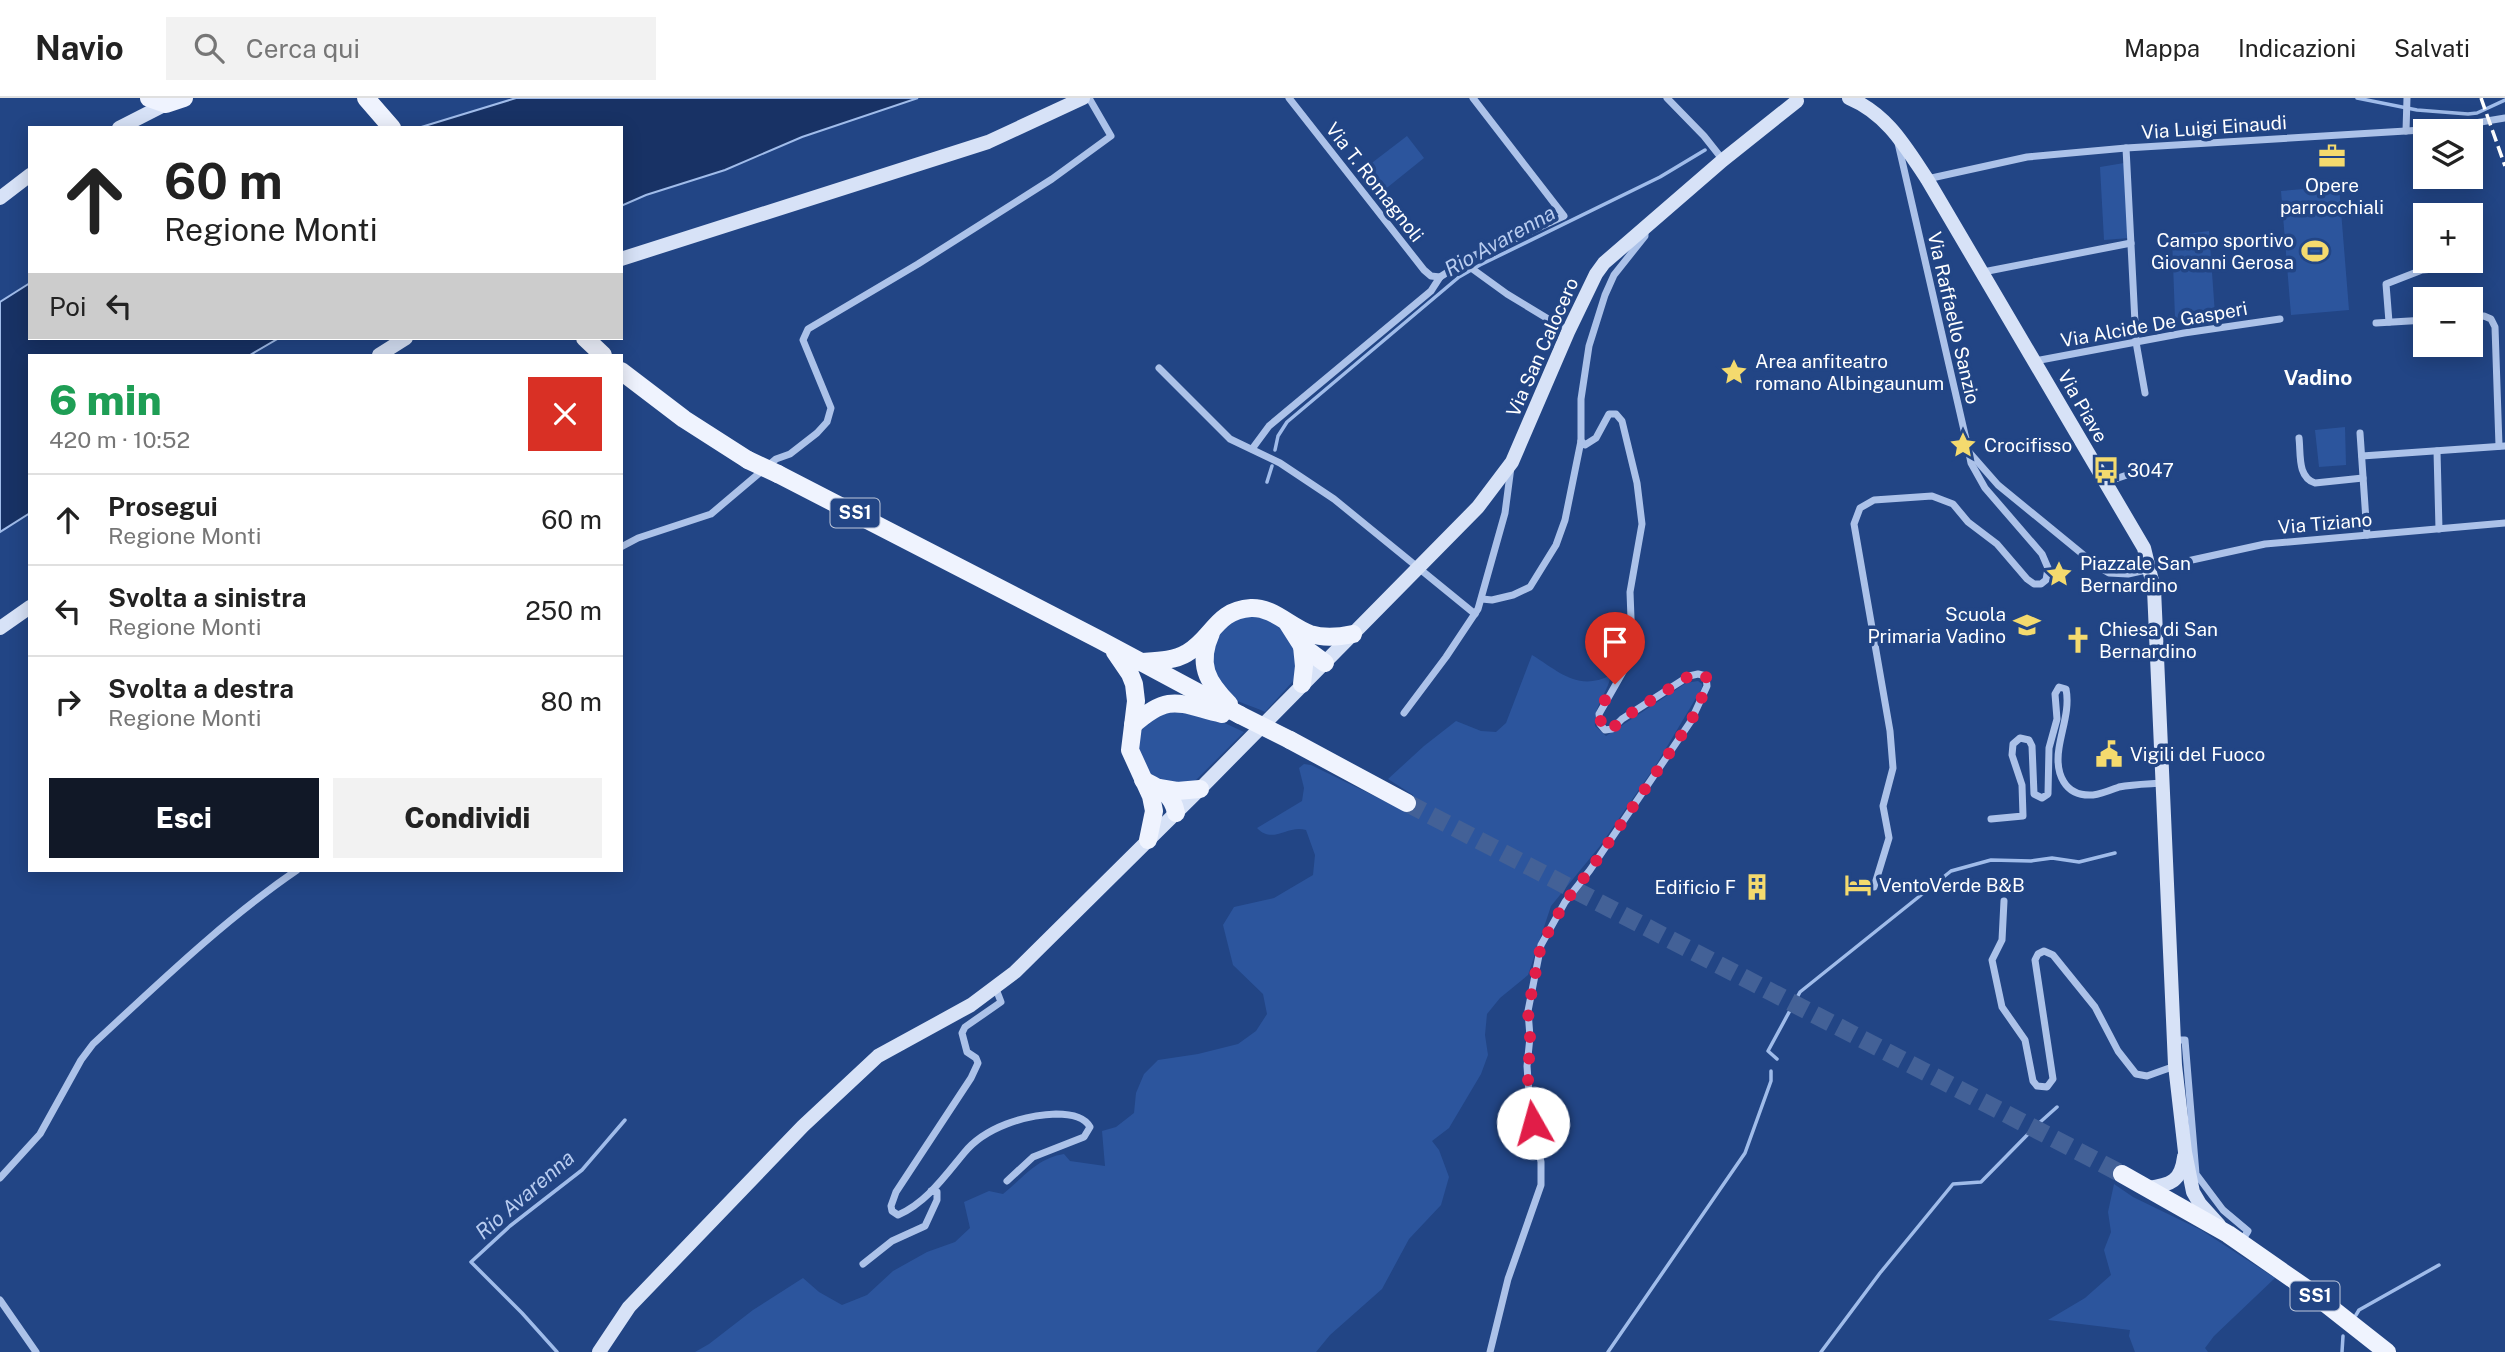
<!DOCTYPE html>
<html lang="it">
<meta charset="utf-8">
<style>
body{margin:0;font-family:"Public Sans",sans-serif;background:#f2f2f2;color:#222;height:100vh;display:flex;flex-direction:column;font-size:26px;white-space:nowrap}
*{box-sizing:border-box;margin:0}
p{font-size:23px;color:#767676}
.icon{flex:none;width:38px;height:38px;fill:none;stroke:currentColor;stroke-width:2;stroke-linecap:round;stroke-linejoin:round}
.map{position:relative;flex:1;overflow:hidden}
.sheet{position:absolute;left:28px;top:256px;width:595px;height:518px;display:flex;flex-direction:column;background:#fff;border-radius:0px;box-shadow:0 4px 18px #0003}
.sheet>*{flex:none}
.guide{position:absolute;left:28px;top:28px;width:595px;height:214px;border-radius:0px;box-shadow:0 4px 18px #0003;background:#fff;color:#222;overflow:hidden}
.controls{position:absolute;left:2413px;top:21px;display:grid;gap:14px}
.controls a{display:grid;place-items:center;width:70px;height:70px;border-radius:0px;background:#fff;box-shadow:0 4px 18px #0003;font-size:35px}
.pin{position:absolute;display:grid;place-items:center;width:60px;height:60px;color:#fff;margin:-72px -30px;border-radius:50% 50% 50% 0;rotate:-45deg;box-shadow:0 0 7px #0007}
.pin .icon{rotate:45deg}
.me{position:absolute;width:77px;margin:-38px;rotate:353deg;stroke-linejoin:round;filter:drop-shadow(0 0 5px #0008)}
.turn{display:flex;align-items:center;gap:24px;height:147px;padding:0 21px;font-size:32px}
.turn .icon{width:91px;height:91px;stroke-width:2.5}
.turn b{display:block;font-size:49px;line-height:60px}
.then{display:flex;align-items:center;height:66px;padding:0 21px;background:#0003;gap:14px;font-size:26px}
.round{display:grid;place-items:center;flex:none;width:74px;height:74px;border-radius:0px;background:#f2f2f2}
.head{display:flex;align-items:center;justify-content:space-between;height:119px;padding:0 21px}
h1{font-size:42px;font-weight:800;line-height:52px;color:#1e9e55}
.button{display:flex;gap:14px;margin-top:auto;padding:14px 21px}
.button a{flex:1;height:80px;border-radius:0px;background:#111827;color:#fff;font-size:28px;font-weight:800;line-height:80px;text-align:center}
.button a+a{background:#f2f2f2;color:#222}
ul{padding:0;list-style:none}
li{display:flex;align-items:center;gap:21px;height:91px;padding:0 21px;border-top:2px solid #e0e0e0}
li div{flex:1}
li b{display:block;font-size:26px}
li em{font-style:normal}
header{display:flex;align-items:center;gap:42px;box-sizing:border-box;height:98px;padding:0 35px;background:#fff;border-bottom:2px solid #e0e0e0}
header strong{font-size:33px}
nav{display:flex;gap:38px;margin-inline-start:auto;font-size:24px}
.search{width:490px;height:63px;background:#f2f2f2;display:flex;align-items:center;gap:18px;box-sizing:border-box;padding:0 24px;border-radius:0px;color:#767676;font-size:26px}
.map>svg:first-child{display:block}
.green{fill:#2c559d}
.water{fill:#183265;stroke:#a0bcea;stroke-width:2}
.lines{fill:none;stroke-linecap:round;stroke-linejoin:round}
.stream{stroke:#a0bcea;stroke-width:3.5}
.primary-tunnel{stroke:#436197;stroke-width:18;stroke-dasharray:18 9;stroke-linecap:butt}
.street{stroke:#acc2e9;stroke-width:7}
.secondary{stroke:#d7e2f7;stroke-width:14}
.primary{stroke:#eff3fe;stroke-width:18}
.rail{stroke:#fff;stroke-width:3.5;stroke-dasharray:12 5;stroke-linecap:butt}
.primary-bridge{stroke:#eff3fe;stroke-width:18}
.route{stroke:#e11d48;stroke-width:12;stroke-dasharray:0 21.6}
.labels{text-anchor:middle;stroke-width:7;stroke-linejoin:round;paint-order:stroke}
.shield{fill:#224585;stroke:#bdc7da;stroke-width:2}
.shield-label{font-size:18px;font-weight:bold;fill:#fff}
.street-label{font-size:19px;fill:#fff;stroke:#224585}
.poi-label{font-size:19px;fill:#fff;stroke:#224585;text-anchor:start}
.water-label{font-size:21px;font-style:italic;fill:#b8ccf0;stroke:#224585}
.neighbourhood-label{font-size:21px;font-weight:bold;fill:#fff;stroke:#224585}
</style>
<header>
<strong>Navio</strong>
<div class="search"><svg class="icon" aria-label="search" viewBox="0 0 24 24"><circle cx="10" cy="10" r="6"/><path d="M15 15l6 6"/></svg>Cerca qui</div>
<nav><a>Mappa</a><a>Indicazioni</a><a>Salvati</a></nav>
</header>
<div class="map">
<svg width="2505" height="1254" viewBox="0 0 2505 1254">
<rect width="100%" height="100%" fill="#224585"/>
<g class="green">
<path d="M1407,38L1424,60L1378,97L1360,74Z"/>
<path d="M2124,65L2129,140L2104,142L2100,69Z"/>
<path d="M2339,88L2349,212L2291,217L2281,93Z"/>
<path d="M2209,133L2215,216L2175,220L2172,138Z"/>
<path d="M2345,329L2346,367L2319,369L2315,332Z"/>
<path d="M1246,517L1279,524L1298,553L1295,581L1265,614C1253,608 1235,604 1225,595C1217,587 1215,582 1213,571C1208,540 1217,528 1246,517Z"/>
<path d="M1532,557C1560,574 1578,594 1611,577C1607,597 1594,606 1595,628L1606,638L1686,585L1698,583L1702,586V590L1656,667L1600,748L1551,808L1528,877L1500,900L1487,916L1485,937L1488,957L1481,976L1449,1030L1432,1043L1439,1052L1449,1079L1441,1107L1409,1141L1382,1191L1330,1237L1316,1254H695L709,1246L753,1212L803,1180L819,1194L842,1207L867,1197L893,1173L927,1154L955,1144L970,1130L964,1104L989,1093L1003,1096C1022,1081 1037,1060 1064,1056L1070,1063L1105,1068L1102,1033L1116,1029L1134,1015L1136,995L1144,976L1158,962L1198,956L1238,946L1256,933L1267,916L1263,896L1233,867L1223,827L1234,809L1274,800L1313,777L1315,757L1306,732C1288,726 1273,747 1257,730L1302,703L1304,690L1299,670L1304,666L1311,667L1405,713L1413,703V697L1388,681L1424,648L1456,623L1481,633L1496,634L1506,625Z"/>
<path d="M1157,613L1205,616L1244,634L1193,685L1187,688L1149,679C1131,647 1133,639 1157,613Z"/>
<path d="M2114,1086L2133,1099L2201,1132L2275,1180L2214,1238L2205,1250L2208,1254H2135L2129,1238L2130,1232L2048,1222L2085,1200L2111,1177L2104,1152L2111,1134L2108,1114Z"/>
</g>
<g class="water">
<path d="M516,0H918L802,39L725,72L646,97L621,108V30H418Z"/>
<path d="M30,185V240H279L250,257H30V415L0,434V204Z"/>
</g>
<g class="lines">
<g class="stream">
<path d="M2357,0L2417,12L2468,16L2477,15L2505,2"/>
<path d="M1275,352L1278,338L1287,324L1459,179L1480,167L1660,79L1705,52"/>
<path d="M1267,384L1272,368"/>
<path d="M1777,961L1768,953L1800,894L1951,773L1991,762L2031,763L2052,760L2079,764L2115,755"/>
<path d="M2356,1217L2359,1212L2439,1167"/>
<path d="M557,1254L522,1215L471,1164L510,1128L582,1072L625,1022"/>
<path d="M1608,1254L1745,1055L1771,983V973"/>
<path d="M1821,1254L1880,1175L1953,1086L1981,1084L2038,1026L2057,1009"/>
<path d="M2342,1254L2343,1238"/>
</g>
<path class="primary-tunnel" d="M1407,705L2122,1076"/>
<g class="street">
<path d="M1289,0L1424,172L1431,178L1440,179"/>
<path d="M1667,0L1704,38L1723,62"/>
<path d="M2406,33L2407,0"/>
<path d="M1898,45L1969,354L1998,387L2097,468L2109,475L2128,476L2265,446L2505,425"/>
<path d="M2126,50L2136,244L2145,295"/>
<path d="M1927,81L2027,59L2126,50L2439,31L2505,20"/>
<path d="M1467,167L1507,196L1568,233"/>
<path d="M1983,174L2131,145"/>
<path d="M2471,219L2484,218L2491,221L2495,229L2499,348"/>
<path d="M2389,224L2386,186L2422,172L2448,170"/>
<path d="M2376,225L2426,222"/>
<path d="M2035,263L2184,235L2280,221"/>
<path d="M1159,270L1230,341L1280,365L1334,401L1475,516"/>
<path d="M2360,335L2367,437"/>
<path d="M2299,340C2301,356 2297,379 2315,385L2363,380"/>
<path d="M1252,351L1269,328L1431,193L1440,179L1454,170L1463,161L1497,149L1564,118L1473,0"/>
<path d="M2437,353L2439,431"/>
<path d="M2362,358L2505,348"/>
<path d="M2106,384L2142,372"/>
<path d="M621,449L638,440L711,416L776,361L790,356L817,335L827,324L831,310L803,242L808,231L918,166L1052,81L1111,38L1089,0"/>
<path d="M1482,501L1492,502L1513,497L1530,489L1556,447L1565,422L1581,343V301L1589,248L1605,197L1614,177L1645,138V130"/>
<path d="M1404,615L1446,559L1478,511L1505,415L1511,369"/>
<path d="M1991,721L2023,718L2022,687L2012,657L2013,646L2020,640L2029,642L2032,648L2034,696L2042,700L2048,696L2049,650L2057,621L2055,596L2059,589L2066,591C2070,611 2062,630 2059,650C2055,675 2064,699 2093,697C2102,696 2111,692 2119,689C2133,686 2148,686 2162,685"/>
<path d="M1874,789L1889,740L1883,708L1893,670L1890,633L1854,426L1860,410L1874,402L1932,398L1953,406L1968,424L1997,446L2027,481L2034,486H2041L2046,482L2048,470L2042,456L1985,390L1971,365L1969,355"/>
<path d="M2004,803L2002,842L1992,862L2002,909L2025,942L2033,983L2037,988L2047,989L2053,981L2035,862L2038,856L2044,853L2053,857L2095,909L2118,953L2136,976L2147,978L2175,968"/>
<path d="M996,891L1001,904L965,929L962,935L967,954L976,960L978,965L971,980L896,1094L891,1108L892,1113L898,1117C926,1105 945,1078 964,1055C985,1029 1025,1017 1056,1016C1068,1016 1084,1018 1090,1029L1084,1039L1033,1059L1007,1083"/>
<path d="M2174,942H2185L2196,1076L2223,1112L2248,1133L2241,1144"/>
<path d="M0,1080L40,1036L81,962L93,946C159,885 224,822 297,772"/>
<path d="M863,1166L892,1143L925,1128L937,1102V1094L931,1093"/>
<path d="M0,1202L36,1254"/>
<path d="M1490,1254L1508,1181L1541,1087V1064L1530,1010L1527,968L1530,939L1528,913L1541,847L1565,804L1590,772L1691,623L1707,588L1706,578L1698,576L1689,578L1622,621L1612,631L1605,632L1600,626L1599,616L1628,565L1632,547L1630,494L1642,426L1637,385L1622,323L1616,316H1609L1596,340L1585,347L1581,343"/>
</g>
<g class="secondary">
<path d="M1849,0C1887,16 1905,48 1927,81L2144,450L2154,491L2175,967L2185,1054L2193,1094L2200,1106L2219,1127"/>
<path d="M119,30L166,6"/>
<path d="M0,100L30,77"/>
<path d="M621,161L988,44L1083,0"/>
<path d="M379,257L406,240"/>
<path d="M0,530L30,509"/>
<path d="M2148,1090C2171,1087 2181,1083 2184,1059"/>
<path d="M599,1254L629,1209L803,1028L878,958L971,907L1015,874L1200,691L1478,409L1512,364L1568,234L1596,176L1604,165L1723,62L1797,3"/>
</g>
<g class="primary">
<path d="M149,0L166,6L184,0"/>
<path d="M366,0L392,30"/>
<path d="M585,240L603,257"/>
<path d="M621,273L684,321L748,362"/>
<path d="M778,376L1100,542L1240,617"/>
<path d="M1288,526L1302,548L1325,565"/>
<path d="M1211,535C1197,566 1207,584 1229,606"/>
<path d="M1115,554L1130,576L1134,586L1136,603L1130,652L1151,698L1154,713L1148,742"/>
<path d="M1140,564C1156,563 1174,563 1187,555C1213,540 1216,512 1251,510C1273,509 1290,529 1310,536C1323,540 1339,539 1353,536"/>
<path d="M1302,586L1304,568L1302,548"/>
<path d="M1133,627C1170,594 1179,606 1222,616"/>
<path d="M1290,642L1407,705"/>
<path d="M1143,682C1159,690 1173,696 1176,715"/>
<path d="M1159,690L1177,693L1200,691"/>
<path d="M2122,1076L2228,1136L2307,1191L2387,1254"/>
</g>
<path class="rail" d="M2481,0L2505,68"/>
<g class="primary-bridge">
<path d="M748,362L778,376"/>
<path d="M1240,617L1290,642"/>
</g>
</g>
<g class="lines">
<path class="route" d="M1533,1025L1528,984L1530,939L1528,913L1541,847L1565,804L1590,772L1691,623L1707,588L1706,578L1698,576L1689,578L1622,621L1612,631L1605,632C1593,615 1606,601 1615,586"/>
</g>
<defs>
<symbol id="office-bare" viewBox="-9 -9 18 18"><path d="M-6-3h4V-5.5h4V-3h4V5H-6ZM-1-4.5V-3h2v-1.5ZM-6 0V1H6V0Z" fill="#f4da6e" stroke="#224585" stroke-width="2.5" paint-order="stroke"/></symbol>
<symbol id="stadium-bare" viewBox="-9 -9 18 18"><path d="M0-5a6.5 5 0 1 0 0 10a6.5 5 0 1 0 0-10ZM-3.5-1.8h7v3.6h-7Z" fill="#f4da6e" stroke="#224585" stroke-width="2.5" paint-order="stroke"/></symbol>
<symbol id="sight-bare" viewBox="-9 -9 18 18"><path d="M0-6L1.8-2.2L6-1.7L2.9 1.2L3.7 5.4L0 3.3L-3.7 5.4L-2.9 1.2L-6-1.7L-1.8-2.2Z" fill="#f4da6e" stroke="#224585" stroke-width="2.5" paint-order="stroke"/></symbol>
<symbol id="bus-bare" viewBox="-9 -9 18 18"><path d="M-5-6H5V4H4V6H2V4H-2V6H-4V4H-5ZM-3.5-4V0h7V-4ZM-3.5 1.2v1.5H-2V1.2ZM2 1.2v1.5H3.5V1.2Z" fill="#f4da6e" stroke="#224585" stroke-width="2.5" paint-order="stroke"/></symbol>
<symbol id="school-bare" viewBox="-9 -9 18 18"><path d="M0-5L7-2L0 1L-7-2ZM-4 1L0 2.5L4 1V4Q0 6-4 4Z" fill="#f4da6e" stroke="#224585" stroke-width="2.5" paint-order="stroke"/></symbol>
<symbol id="church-bare" viewBox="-9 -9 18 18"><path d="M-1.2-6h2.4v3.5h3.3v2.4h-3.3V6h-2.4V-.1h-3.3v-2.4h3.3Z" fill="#f4da6e" stroke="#224585" stroke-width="2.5" paint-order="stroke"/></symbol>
<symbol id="civic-bare" viewBox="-9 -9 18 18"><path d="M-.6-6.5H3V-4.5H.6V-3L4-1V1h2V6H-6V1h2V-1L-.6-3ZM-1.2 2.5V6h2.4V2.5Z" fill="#f4da6e" stroke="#224585" stroke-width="2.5" paint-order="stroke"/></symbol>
<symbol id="hotel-bare" viewBox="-9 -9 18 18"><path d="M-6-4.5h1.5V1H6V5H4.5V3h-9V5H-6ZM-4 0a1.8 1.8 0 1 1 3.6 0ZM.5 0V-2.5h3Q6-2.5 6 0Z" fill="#f4da6e" stroke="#224585" stroke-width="2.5" paint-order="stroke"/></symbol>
<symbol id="building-bare" viewBox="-9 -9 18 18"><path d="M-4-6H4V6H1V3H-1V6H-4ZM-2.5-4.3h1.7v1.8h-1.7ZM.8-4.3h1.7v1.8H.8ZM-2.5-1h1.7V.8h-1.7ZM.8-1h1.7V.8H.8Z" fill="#f4da6e" stroke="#224585" stroke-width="2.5" paint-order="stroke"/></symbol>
</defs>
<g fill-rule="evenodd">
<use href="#office-bare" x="2313" y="39" width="38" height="38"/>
<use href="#stadium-bare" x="2296" y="134" width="38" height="38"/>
<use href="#sight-bare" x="1715" y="255" width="38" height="38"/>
<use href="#sight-bare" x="1944" y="328" width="38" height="38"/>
<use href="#bus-bare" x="2087" y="353" width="38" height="38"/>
<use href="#sight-bare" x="2040" y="457" width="38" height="38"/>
<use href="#school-bare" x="2008" y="508" width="38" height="38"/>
<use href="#church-bare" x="2059" y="523" width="38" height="38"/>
<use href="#civic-bare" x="2090" y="637" width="38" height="38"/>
<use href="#hotel-bare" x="1839" y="768" width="38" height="38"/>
<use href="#building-bare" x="1738" y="770" width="38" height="38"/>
</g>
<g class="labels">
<g class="shield">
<rect x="830.5" y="400.5" width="49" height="29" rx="5"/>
<rect x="2290.5" y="1183.5" width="49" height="29" rx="5"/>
</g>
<g class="shield-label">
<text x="855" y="421">SS1</text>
<text x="2315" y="1204">SS1</text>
</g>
<g class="street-label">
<text transform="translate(2214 29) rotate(-4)" y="7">Via Luigi Einaudi</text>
<text transform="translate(1375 84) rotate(52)" y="7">Via T. Romagnoli</text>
<text transform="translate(1954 220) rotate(77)" y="7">Via Raffaello Sanzio</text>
<text transform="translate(2154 226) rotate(-10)" y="7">Via Alcide De Gasperi</text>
<text transform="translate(1542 249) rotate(-66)" y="7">Via San Calocero</text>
<text transform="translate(2083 308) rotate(60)" y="7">Via Piave</text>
<text transform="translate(2325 425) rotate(-5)" y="7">Via Tiziano</text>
</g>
<g class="poi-label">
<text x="2332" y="94" text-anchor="middle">Opere<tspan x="2332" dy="22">parrocchiali</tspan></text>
<text x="2294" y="149" text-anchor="end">Campo sportivo<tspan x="2294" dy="22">Giovanni Gerosa</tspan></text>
<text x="1755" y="270">Area anfiteatro<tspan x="1755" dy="22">romano Albingaunum</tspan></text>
<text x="1984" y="354">Crocifisso</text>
<text x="2127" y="379">3047</text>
<text x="2080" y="472">Piazzale San<tspan x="2080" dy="22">Bernardino</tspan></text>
<text x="2006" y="523" text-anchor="end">Scuola<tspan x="2006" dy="22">Primaria Vadino</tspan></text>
<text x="2099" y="538">Chiesa di San<tspan x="2099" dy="22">Bernardino</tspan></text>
<text x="2130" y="663">Vigili del Fuoco</text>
<text x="1879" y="794">VentoVerde B&amp;B</text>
<text x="1736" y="796" text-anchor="end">Edificio F</text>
</g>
<g class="water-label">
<text transform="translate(1500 143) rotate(-29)" y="7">Rio Avarenna</text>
<text transform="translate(525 1097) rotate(-41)" y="7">Rio Avarenna</text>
</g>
<g class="neighbourhood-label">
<text x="2318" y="287">Vadino</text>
</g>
</g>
</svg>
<div class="controls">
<a><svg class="icon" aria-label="layers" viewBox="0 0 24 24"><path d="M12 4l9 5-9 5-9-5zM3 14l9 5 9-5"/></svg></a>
<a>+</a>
<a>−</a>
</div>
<div class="pin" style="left:1615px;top:586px;background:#d93025"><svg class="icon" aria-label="arrive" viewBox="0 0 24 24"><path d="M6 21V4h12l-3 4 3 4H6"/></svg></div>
<svg class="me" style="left:1533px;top:1025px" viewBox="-20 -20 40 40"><circle r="19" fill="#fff"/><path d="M0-13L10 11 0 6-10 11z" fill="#e11d48"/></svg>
<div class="guide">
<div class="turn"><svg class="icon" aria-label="ahead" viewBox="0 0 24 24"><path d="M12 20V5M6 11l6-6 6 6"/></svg><div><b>60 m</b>Regione Monti</div></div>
<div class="then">Poi<svg class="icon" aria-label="left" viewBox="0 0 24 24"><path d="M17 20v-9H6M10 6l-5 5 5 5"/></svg></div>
</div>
<section class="sheet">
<div class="head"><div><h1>6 min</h1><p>420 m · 10:52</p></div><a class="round" style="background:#d93025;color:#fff"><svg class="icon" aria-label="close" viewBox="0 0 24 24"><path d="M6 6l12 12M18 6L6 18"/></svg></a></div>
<ul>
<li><svg class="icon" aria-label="ahead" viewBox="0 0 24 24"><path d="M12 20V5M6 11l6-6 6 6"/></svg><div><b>Prosegui</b><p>Regione Monti</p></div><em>60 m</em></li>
<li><svg class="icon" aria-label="left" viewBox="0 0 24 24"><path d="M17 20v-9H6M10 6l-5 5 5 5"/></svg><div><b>Svolta a sinistra</b><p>Regione Monti</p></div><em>250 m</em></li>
<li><svg class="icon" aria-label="right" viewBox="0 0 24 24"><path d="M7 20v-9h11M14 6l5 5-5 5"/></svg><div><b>Svolta a destra</b><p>Regione Monti</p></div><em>80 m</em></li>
</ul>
<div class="button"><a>Esci</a><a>Condividi</a></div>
</section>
</div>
